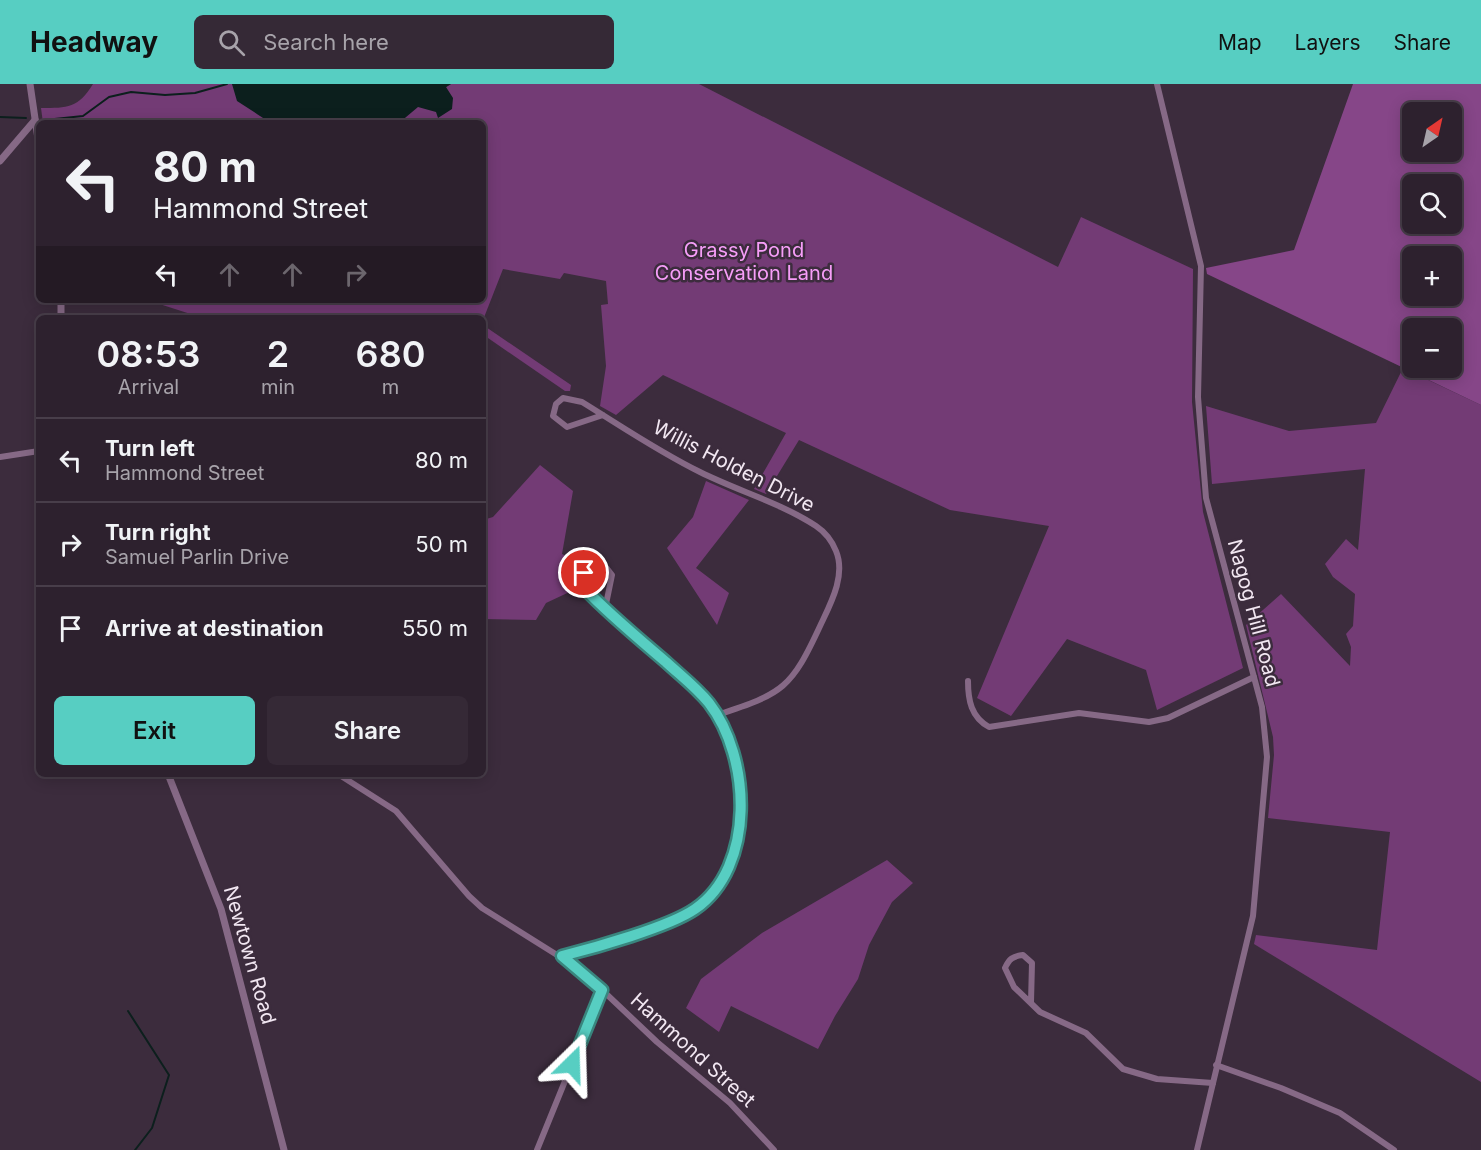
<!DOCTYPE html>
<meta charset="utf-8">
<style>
body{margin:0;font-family:Inter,sans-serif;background:#352936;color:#f1f3f6;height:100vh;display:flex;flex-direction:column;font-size:22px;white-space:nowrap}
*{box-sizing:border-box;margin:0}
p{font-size:20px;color:#a7a3aa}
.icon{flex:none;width:33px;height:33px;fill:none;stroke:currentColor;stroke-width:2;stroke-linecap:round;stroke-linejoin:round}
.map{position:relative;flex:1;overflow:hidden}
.details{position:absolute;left:36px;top:231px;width:450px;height:462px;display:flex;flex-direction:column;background:#2d212e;border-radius:9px;box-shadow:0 3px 15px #0003,0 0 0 2px #483e4a}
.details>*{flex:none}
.top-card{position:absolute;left:36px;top:36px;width:450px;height:183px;border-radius:9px;box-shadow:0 3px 15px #0003,0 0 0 2px #483e4a;background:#2d212e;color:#f1f3f6;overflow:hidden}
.needle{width:39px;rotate:34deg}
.tools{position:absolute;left:1402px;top:18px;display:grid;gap:12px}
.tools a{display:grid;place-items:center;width:60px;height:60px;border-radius:9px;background:#2d212e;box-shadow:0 3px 15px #0003,0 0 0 2px #483e4a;font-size:30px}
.pin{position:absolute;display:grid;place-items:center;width:51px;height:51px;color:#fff;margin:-26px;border:3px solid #fff;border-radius:50%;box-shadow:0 2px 6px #0007}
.me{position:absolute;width:66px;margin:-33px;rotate:22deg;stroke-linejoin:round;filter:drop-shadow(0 0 4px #0008)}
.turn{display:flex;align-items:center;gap:21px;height:126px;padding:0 18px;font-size:27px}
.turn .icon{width:78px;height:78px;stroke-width:2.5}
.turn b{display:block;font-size:42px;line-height:51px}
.lanes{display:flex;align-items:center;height:57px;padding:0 18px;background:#0003;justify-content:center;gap:30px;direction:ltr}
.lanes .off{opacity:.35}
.eta{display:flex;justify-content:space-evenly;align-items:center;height:102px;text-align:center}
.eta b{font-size:36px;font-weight:600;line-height:42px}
.action{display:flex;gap:12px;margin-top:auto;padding:12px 18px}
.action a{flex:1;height:69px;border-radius:9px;background:#57cec2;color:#111;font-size:24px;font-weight:600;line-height:69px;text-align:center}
.action a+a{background:#352936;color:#f1f3f6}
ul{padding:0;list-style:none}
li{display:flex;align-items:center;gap:18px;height:84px;padding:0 18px;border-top:2px solid #483e4a}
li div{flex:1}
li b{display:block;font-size:22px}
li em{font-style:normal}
header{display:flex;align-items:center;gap:36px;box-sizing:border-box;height:84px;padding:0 30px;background:#57cec2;color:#111}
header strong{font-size:28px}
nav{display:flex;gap:33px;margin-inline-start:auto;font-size:21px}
.search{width:420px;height:54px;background:#352936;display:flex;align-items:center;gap:15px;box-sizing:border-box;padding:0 21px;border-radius:9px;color:#a7a3aa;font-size:22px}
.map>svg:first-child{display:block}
.green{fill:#733b75}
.forest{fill:#864688;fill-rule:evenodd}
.water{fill:#0c1f1d}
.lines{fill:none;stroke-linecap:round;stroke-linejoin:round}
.stream{stroke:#0c1f1d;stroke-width:2}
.minor{stroke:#866986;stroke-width:6}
.tertiary{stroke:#866986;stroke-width:7}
.route-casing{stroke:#39867e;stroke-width:15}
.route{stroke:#57cec2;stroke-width:10}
.labels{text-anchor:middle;stroke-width:5;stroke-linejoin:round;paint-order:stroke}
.park-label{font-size:20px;fill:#f79ef9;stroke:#3c2c3d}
.street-label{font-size:20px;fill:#f2e7f2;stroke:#3c2c3d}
</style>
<header>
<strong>Headway</strong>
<div class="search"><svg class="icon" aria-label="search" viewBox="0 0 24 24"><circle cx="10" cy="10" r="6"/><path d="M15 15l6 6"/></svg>Search here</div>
<nav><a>Map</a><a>Layers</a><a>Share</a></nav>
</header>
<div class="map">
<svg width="1481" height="1066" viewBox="0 0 1481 1066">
<rect width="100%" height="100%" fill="#3c2c3d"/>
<g class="green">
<path d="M93,0H232L257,30L271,39H43L41,24C68,24 78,24 93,0Z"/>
<path d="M451,0H699L1058,183L1081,133L1193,185L1192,318L1203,428L1243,584L1157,626L1146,586L1067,555L1011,632L977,614L1049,442L950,426L799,356L766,410L754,405L786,349L663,291L616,331L600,322L606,282L601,221L608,220L606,197L564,189L560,195L503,185L483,236L203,234L147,216H483V39H399L413,24Z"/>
<path d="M483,241L571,301L570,307H565L488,254L483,266Z"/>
<path d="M1403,284L1481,321V998L1254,860L1256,851L1377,866L1390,748L1268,734L1274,671L1273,653L1246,541L1281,510L1350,582L1351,563L1346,550L1353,542L1355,510L1333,493L1325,480L1346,455L1358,466L1365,385L1212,400L1206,322L1289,347L1376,339Z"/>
<path d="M540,381L573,407L562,470L582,479L577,488L578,504L546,519L536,536L483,535V436L493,433Z"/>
<path d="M706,397L749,416L696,484L729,509L717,541L667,464L693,433Z"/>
<path d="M887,776L913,799L892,818L869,861L858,895L835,932L818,965L731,922L719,948L686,924L701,895L762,849Z"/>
</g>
<path class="forest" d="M1353,0H1481V321L1207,190L1206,184L1294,166ZM1413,28H1452V68H1413ZM1413,100H1452V140H1413ZM1413,172H1452V212H1413ZM1413,244H1452V284H1413Z"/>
<path class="water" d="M232,0H451L446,3L453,14L452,25L438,34L436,28L418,23L399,39H271L237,17Z"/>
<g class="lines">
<g class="stream">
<path d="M0,33L26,34"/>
<path d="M45,36L83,32L109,13L131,8L165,11L195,9L227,0"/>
<path d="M128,927L169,991L152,1044L135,1066"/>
</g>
<g class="minor">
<path d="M1157,0L1201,182L1198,313L1206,414L1262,623L1267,673L1253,832L1197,1066"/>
<path d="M603,331L567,343L553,332L556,320L563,314L582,318C621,342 659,368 700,388C738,407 781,419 816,442C825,448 832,457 836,467C846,491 831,519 821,540C791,605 784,609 717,631"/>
<path d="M0,373L39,367"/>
<path d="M968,597C968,616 971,633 989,643L1079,629L1149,638L1168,634L1254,593"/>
<path d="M338,690L396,727L469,812L482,824L581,886L657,958L730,1019L774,1066"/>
<path d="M562,872C594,864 669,843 695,825C757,783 751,674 709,619C684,586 637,553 605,525L612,491L605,482H590L584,489L582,499L605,525"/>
<path d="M1031,918L1032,879L1023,871C1013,872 1009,875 1005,884L1014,903L1040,928L1086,949L1123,985L1157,995L1213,999"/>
<path d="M1216,981L1281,1004L1340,1029L1394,1066"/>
<path d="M537,1066L602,906"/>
</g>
<g class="tertiary">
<path d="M30,0L39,62"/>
<path d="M0,77L35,36"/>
<path d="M61,216V234"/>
<path d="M168,690L221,825L284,1066"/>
</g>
</g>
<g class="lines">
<defs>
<path id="route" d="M572,980L602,906L562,872C594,864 669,843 695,825C756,783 751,673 709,619C696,603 680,591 666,578C638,554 610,531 585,505L582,494L584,489"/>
</defs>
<use href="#route" class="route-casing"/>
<use href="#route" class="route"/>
</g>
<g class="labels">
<g class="park-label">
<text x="744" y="173">Grassy Pond<tspan x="744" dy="23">Conservation Land</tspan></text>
</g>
<g class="street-label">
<text transform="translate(734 382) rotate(27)" y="7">Willis Holden Drive</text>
<text transform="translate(1254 529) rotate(75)" y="7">Nagog Hill Road</text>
<text transform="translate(250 871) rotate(74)" y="7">Newtown Road</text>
<text transform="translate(693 966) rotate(42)" y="7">Hammond Street</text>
</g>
</g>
</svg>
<div class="tools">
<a><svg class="needle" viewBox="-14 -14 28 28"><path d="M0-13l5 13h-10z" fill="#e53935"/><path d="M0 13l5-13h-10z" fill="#a7a3aa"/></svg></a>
<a><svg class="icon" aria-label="search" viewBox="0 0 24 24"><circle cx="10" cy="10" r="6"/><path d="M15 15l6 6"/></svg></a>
<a>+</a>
<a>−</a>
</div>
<div class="pin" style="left:584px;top:489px;background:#d93025"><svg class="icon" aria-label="arrive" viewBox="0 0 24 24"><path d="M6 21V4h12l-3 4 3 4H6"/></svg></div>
<svg class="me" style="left:572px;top:980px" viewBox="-20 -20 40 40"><path d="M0-17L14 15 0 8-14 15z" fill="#57cec2" stroke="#fff" stroke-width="4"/></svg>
<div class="top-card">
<div class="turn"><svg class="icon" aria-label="left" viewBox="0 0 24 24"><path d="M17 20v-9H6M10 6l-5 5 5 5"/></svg><div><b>80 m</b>Hammond Street</div></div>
<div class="lanes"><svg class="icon" aria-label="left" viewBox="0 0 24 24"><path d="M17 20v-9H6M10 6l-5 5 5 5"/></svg><svg class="icon off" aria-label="ahead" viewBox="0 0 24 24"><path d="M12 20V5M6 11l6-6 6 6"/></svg><svg class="icon off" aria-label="ahead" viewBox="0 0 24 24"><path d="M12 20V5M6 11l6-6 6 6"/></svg><svg class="icon off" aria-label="right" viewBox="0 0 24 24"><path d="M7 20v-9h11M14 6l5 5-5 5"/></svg></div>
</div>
<section class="details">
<div class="eta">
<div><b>08:53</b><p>Arrival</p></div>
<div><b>2</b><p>min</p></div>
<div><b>680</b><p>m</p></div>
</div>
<ul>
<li><svg class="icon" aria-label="left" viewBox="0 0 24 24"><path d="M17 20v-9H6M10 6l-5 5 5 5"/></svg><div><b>Turn left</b><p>Hammond Street</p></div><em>80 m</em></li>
<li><svg class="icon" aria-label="right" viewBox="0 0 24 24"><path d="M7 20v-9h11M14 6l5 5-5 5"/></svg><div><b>Turn right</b><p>Samuel Parlin Drive</p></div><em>50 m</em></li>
<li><svg class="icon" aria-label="arrive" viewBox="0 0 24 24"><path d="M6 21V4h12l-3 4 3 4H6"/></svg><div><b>Arrive at destination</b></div><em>550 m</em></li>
</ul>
<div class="action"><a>Exit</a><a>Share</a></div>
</section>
</div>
